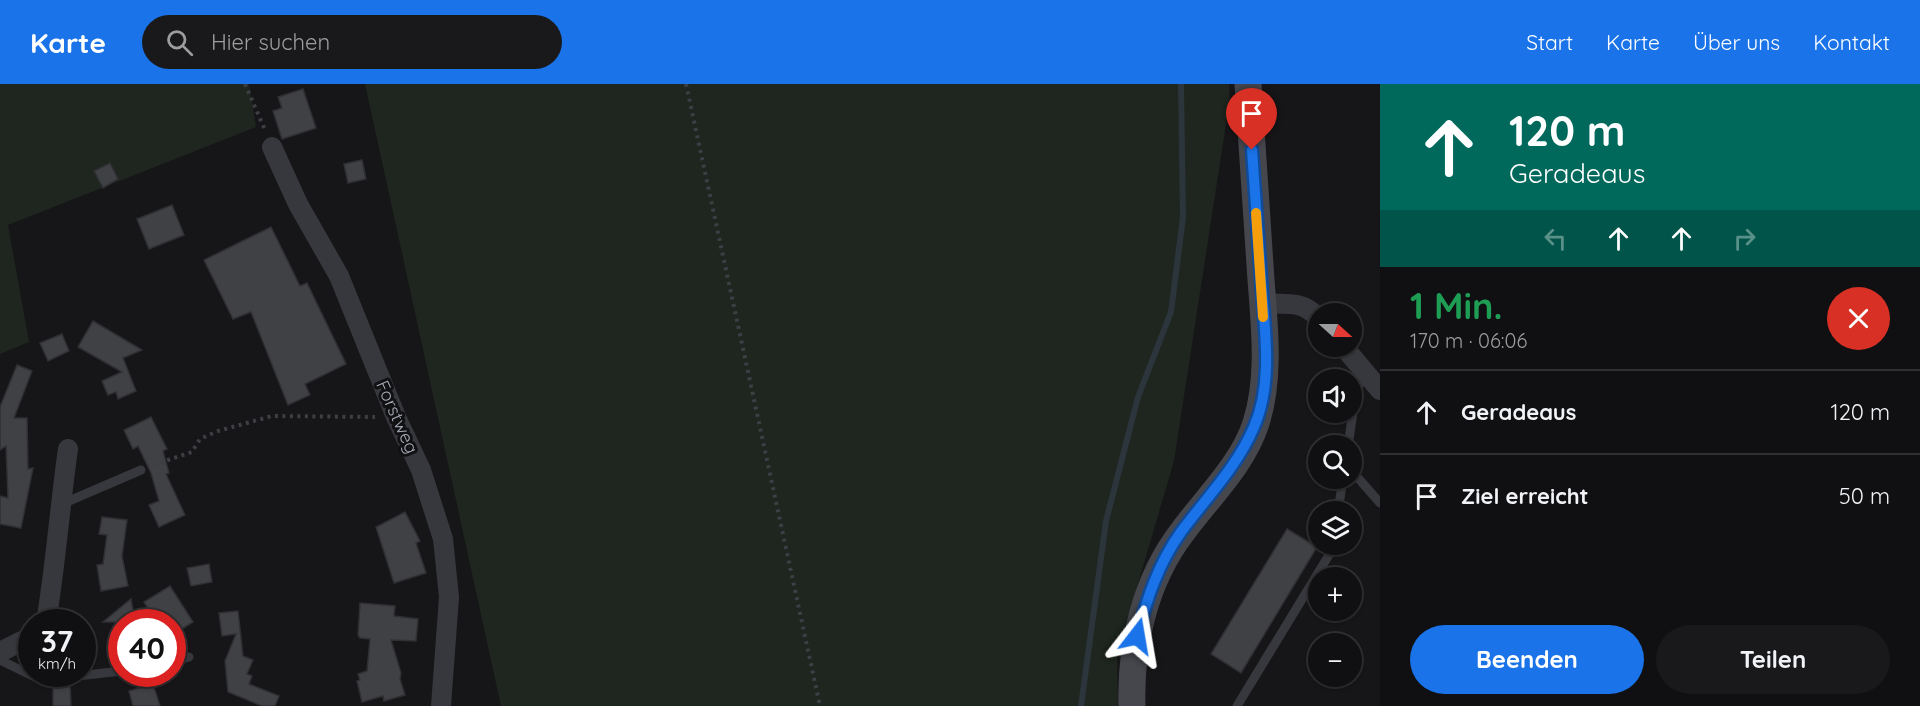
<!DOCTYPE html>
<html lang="de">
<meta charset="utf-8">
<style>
body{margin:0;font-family:Quicksand,sans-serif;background:#19191b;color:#f1f3f6;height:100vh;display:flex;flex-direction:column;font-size:22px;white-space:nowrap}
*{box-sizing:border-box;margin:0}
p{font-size:20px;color:#9c9d9f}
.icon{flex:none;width:33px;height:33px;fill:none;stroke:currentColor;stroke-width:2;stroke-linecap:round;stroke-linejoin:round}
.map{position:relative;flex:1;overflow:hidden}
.side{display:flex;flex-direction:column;background:#101012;width:540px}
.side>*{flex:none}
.guide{background:#00695c;color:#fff;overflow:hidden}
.needle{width:39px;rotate:111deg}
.buttons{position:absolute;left:1308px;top:219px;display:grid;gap:12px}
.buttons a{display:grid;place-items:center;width:54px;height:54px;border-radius:50%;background:#101012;box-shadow:0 2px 4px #0004,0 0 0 2px #303032;font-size:30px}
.speed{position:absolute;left:18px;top:525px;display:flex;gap:12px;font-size:30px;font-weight:700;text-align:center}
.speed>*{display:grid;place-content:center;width:78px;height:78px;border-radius:50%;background:#101012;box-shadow:0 2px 4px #0004,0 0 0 2px #303032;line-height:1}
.speed small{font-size:15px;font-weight:400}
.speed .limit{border:9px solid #d22;background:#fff;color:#111}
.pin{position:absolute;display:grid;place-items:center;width:51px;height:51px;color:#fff;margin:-62px -26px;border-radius:50% 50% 50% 0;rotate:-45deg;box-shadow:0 0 6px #0007}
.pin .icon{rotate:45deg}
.me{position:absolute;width:66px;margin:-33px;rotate:14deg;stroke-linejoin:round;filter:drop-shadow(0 0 4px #0008)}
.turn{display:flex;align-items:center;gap:21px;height:126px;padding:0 30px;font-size:27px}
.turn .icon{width:78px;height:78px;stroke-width:2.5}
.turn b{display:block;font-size:42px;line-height:51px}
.lanes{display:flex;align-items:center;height:57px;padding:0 30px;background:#0003;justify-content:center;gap:30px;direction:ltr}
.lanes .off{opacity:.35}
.round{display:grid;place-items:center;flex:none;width:63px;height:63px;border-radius:32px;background:#19191b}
.summary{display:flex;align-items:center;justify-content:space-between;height:102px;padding:0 30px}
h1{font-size:36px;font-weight:800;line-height:45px;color:#1e9e55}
.button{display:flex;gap:12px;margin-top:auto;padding:12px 30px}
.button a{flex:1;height:69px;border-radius:36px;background:#1a73e8;color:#fff;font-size:24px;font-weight:800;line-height:69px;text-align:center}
.button a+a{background:#19191b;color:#f1f3f6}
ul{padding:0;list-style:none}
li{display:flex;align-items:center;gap:18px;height:84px;padding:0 30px;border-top:2px solid #303032}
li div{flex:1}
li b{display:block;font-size:22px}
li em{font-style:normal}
header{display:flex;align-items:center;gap:36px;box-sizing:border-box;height:84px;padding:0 30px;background:#1a73e8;color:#fff}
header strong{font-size:28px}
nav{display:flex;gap:33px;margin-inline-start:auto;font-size:21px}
.search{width:420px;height:54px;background:#19191b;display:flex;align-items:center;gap:15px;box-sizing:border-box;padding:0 21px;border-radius:33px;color:#9c9d9f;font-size:22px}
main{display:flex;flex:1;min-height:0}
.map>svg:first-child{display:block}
.green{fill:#1e261f}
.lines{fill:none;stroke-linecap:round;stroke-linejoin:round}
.stream{stroke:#2c353c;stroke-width:6}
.building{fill:#404145;stroke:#303034;stroke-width:1.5}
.path{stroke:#3d3f44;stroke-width:4;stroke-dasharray:3 4.5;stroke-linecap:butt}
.lane{stroke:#37383d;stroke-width:9}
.street{stroke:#37383d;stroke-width:20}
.secondary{stroke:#45474d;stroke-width:27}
.route-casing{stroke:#114b97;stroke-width:15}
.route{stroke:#1a73e8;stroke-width:10}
.slow{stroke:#f59e0b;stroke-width:10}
.labels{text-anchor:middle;stroke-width:6;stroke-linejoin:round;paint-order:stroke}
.street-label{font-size:18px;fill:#a8adb8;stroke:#111113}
</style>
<header>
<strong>Karte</strong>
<div class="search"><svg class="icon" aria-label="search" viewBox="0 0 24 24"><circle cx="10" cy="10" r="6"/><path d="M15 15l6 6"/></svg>Hier suchen</div>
<nav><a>Start</a><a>Karte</a><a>Über uns</a><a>Kontakt</a></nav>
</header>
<main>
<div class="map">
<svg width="1380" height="622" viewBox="0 0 1380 622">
<rect width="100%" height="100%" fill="#161618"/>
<g class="green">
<path d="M0,0H249L256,43L8,141L29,258L0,270Z"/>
<path d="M365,0H1229L1230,14L1174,377L1117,571L1118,622H501Z"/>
</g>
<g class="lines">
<path class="stream" d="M1081,622L1106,437L1138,313L1171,228L1183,133L1181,0"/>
</g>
<g class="building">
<path d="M303,5L316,44L282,55L273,27L282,24L278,13Z"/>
<path d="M362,76L366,95L348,99L344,80Z"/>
<path d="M110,79L118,95L103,104L94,87Z"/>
<path d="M172,121L184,151L149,165L137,135Z"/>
<path d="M271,143L300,202L307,199L346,280L305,300L310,311L288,321L251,228L233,235L204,176Z"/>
<path d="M93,237L142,266L123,274L136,307L118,315L116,308L108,311L102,297L122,288L78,263Z"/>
<path d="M62,250L69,267L48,277L40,259Z"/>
<path d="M17,281L32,287L14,334H27L28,385L33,384L21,444L0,440V412L8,414L6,362L0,366V323Z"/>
<path d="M151,333L167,365L163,367L169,389L166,390L185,431L159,443L149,421L159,417L151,389L138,362L133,365L124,346Z"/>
<path d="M405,428L420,457L416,459L426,489L394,499L376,443Z"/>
<path d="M102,433L127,436L122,472L128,502L101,507L97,481L103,480L107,451L99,450Z"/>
<path d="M1287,445L1317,463L1241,589L1211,570Z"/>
<path d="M209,480L212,498L191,502L187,484Z"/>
<path d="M170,502L193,538L172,551V538H157L144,518Z"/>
<path d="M131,515L135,538H103Z"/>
<path d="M360,519L395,522L394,532L418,535L416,557L391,556L401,589L400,595L405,611L384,617L383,612L362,618L357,597L360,596L358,590L367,587L370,555L360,554L358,551Z"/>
<path d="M238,527L243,572L253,576L247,590L252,592L249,600L279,612L275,622H262L228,608L225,577L236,550L222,552L219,529Z"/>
<path d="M70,600L71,622H53V601Z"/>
<path d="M153,600L160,622H133L129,607Z"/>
</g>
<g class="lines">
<g class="path">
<path d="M245,0L265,46"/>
<path d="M686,0L820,622"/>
<path d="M153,381L192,368L200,355L218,347L272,332L375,333"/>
</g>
<g class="lane">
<path d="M1348,362L1356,307L1366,289"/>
<path d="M1352,387L1380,419"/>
<path d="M62,420L141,386"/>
<path d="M1338,428L1343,394"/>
<path d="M0,576L41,596L122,587"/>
<path d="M172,577L189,573"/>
<path d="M1237,622L1332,466L1333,460"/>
</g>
<g class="street">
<path d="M272,63L298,120L339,192L396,333L421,386L443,455L449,513L441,622"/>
<path d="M1262,220C1285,220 1303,216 1318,234"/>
<path d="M1343,262L1380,306"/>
<path d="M43,538L47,532C56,477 60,421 68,365"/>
<path d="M0,568L32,552"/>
</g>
<path class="secondary" d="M1132,622C1130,561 1145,496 1183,447C1208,413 1243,380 1256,339C1272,289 1263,232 1260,181C1256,121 1252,60 1248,0"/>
</g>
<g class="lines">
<defs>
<path id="route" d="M1137,552C1147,515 1158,480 1181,448C1207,413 1237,383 1254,343C1274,298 1264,241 1261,194C1258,151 1255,109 1252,66"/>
</defs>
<use href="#route" class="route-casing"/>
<use href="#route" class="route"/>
<path class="slow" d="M1256,129L1263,233"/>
</g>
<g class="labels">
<g class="street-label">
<text transform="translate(397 333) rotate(66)" y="6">Forstweg</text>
</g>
</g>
</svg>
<div class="buttons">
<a><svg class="needle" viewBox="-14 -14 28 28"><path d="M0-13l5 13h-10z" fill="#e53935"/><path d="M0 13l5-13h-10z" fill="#9c9d9f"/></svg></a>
<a><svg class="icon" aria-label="sound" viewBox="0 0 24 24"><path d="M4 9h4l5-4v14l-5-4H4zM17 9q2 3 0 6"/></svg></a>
<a><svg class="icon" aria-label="search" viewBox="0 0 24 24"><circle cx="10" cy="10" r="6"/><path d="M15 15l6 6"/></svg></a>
<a><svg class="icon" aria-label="layers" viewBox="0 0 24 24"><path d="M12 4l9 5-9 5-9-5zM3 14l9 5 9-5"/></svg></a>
<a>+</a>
<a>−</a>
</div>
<div class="speed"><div>37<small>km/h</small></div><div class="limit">40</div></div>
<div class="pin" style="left:1252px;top:66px;background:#d93025"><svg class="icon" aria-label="arrive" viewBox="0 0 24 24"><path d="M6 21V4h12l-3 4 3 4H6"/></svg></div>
<svg class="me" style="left:1137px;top:552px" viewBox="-20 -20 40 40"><path d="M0-17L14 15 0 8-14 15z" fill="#1a73e8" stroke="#fff" stroke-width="4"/></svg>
</div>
<section class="side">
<div class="guide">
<div class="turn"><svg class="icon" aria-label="ahead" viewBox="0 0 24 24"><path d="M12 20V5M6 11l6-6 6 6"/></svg><div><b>120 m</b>Geradeaus</div></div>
<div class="lanes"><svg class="icon off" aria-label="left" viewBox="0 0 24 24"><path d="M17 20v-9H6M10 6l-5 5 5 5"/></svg><svg class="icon" aria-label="ahead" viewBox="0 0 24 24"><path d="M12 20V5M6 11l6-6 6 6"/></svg><svg class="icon" aria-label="ahead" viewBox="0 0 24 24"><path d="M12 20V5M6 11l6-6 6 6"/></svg><svg class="icon off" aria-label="right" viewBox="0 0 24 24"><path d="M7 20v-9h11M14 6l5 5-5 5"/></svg></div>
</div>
<div class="summary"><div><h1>1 Min.</h1><p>170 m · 06:06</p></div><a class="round" style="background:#d93025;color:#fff"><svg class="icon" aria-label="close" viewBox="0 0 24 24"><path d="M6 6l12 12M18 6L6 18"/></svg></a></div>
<ul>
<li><svg class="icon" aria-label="ahead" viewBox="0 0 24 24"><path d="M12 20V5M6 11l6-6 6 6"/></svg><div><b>Geradeaus</b></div><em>120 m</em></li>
<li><svg class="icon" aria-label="arrive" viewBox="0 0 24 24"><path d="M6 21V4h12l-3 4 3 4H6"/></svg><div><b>Ziel erreicht</b></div><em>50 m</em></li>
</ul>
<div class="button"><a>Beenden</a><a>Teilen</a></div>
</section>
</main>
